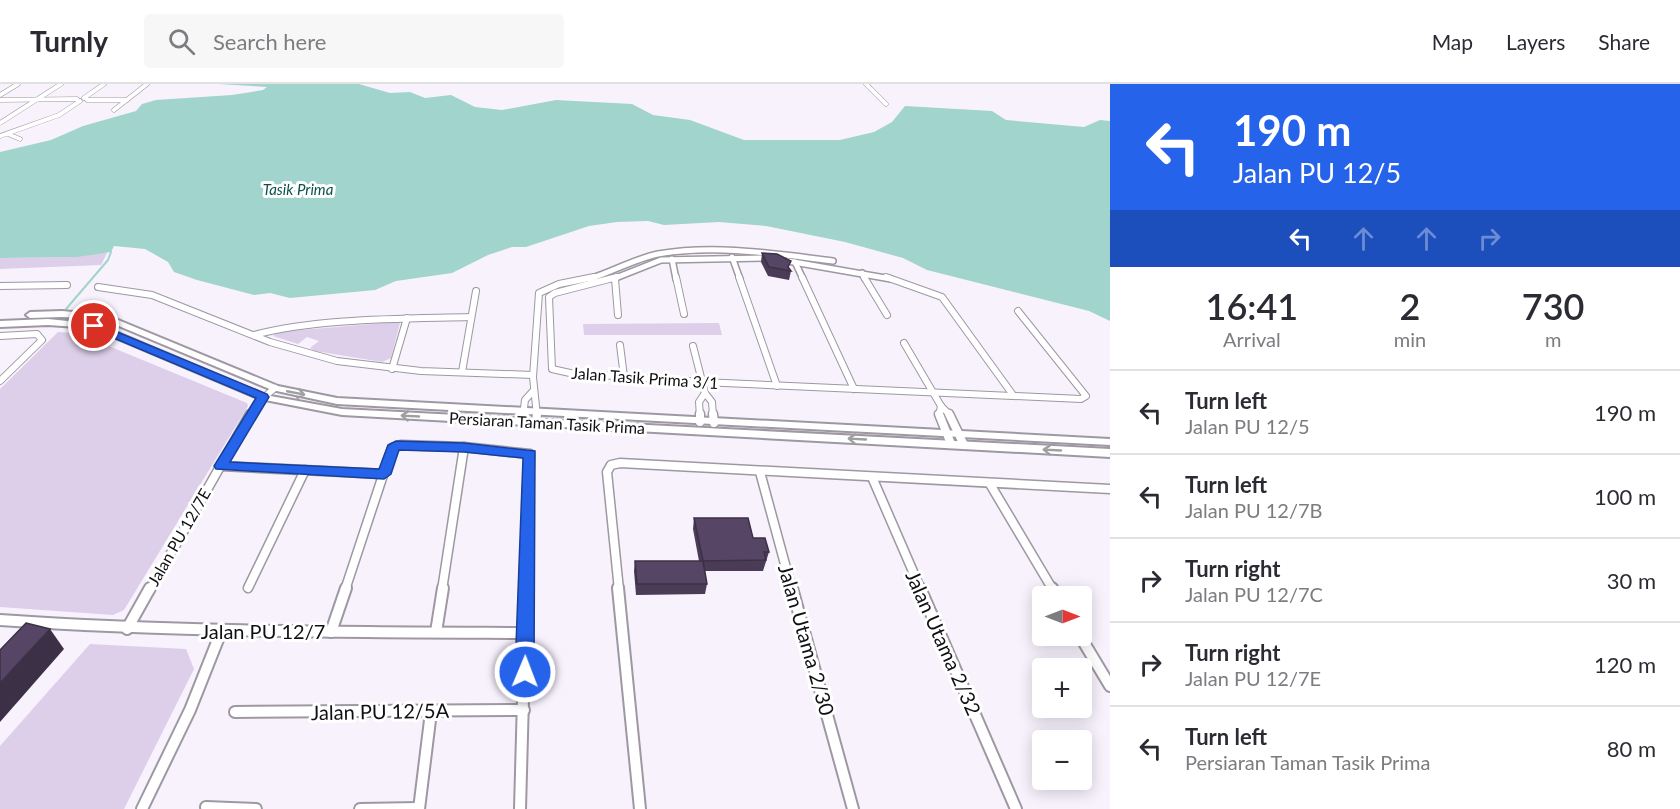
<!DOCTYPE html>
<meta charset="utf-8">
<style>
body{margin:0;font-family:Lato,sans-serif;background:#f7f7f7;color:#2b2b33;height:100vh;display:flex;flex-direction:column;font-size:22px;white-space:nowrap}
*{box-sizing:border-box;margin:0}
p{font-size:20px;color:#7c7c81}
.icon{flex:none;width:33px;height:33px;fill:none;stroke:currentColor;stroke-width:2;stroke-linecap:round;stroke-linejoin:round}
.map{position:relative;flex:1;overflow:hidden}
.panel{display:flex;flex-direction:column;background:#fff;width:570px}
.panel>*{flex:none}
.banner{background:#2563eb;color:#fff;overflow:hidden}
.needle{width:39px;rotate:90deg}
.tools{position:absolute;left:1032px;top:502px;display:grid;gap:12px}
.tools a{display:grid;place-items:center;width:60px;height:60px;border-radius:6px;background:#fff;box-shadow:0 3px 15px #0003;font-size:30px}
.pin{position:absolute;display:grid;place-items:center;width:51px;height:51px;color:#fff;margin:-26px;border:3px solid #fff;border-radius:50%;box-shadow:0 2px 6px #0007}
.me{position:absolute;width:66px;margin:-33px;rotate:1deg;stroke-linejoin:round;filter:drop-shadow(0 0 4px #0008)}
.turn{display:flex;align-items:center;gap:21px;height:126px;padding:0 24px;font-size:27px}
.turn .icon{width:78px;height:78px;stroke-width:2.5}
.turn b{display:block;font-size:42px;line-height:51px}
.lanes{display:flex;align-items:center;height:57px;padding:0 24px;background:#0003;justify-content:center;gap:30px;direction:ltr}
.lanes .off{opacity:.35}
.eta{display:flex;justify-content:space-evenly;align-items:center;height:102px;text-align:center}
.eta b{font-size:36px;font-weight:600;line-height:42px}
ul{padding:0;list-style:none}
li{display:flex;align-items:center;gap:18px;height:84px;padding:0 24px;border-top:2px solid #e1e1e2}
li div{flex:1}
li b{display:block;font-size:22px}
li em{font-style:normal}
header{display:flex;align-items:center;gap:36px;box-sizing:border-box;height:84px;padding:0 30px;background:#fff;border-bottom:2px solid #e1e1e2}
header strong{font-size:28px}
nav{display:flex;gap:33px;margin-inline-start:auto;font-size:21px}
.search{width:420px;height:54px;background:#f7f7f7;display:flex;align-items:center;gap:15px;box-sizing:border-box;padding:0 21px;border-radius:6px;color:#7c7c81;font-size:22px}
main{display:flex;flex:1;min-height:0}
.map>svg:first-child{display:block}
.green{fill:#ddcfe9}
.water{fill:#a1d4cc}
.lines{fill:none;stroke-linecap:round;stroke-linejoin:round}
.stream{stroke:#a1d4cc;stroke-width:2}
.minor-far4-casing{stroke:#9e98a3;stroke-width:5}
.minor-far3-casing{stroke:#9e98a3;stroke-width:8}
.minor-far2-casing{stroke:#9e98a3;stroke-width:8}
.minor-far1-casing{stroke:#9e98a3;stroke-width:11}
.minor-casing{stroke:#9e98a3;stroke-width:14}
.secondary-casing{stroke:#9e98a3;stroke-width:4}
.minor-far4{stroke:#fff;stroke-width:4}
.minor-far3{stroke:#fff;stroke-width:5}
.minor-far2{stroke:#fff;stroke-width:6}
.minor-far1{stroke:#fff;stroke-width:8}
.minor{stroke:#fff;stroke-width:10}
.secondary{fill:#fff;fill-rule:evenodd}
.wall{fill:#4a3b56}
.shaded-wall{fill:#3c3046}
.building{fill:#564564;stroke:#3c3046;stroke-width:1.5}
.oneway{stroke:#9f9fa0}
.route{fill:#2563eb;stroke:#184099;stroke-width:1.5}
.labels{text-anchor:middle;stroke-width:6;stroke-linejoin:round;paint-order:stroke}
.far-water-label{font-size:15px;font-style:italic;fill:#0a534c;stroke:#fff}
.street-label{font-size:16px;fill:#100f12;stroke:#fff}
.near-street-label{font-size:20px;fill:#100f12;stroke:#fff}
</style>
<header>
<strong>Turnly</strong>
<div class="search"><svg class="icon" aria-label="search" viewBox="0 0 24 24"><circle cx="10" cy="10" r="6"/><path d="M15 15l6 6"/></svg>Search here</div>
<nav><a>Map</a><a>Layers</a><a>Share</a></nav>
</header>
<main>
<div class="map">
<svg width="1110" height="725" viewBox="0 0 1110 725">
<rect width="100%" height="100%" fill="#f8f2fd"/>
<g class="green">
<path d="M98,169H107L101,181L0,185V174L78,173Z"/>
<path d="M394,238L400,239L391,274L382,278L315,267L310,264L319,257L307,253L298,260L273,252L278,248Z"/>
<path d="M719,239L722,251H584L583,240Z"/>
<path d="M58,248L75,249L94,256L247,319L248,322L124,526L113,531L0,523V305Z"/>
<path d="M90,560L186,565L194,585L124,725H0V662Z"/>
</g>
<path class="water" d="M219,0H359L390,9L410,8L425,14L451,11L475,23L502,26L556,16L632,20L653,31L690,36L744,56H840L874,48L892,38L905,22L992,27L1006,36L1084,43L1100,36L1110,37V237L1089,227L927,186L903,174L845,158L766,142L719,138L664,141L648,137L617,138L589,142L526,163H512L488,171L452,189L396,197L375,206L290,214L270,209L254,211L197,196L174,188L168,178L145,165L114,162L111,168L78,173L0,174V68L51,56L83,42L136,27L142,20L156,16L232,11L263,6L267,3Z"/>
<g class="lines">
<path class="stream" d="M66,225L108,176L111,168"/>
<defs>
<g id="minor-far4">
<path d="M866,0L886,20"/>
<path d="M0,11L18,0"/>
<path d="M84,14L104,0"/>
<path d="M0,16L77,15"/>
<path d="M87,16H127"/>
<path d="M114,26L147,0"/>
<path d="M0,39L61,0"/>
<path d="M8,50L20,55"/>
<path d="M0,52L59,31L80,17"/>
</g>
<g id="minor-far3">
<path d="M732,173L740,195"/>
<path d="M672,175L676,195"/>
<path d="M782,176L891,195"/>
<path d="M795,178L803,195"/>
<path d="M862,189L865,195"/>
<path d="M589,195C612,188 634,175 658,170C716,160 776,170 833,177"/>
<path d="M613,195L661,176L770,174"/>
</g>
<g id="minor-far2">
<path d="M617,193L555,209L549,213L552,285L570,289L702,298L1081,315L1086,312L1018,227"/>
<path d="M676,193L684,230"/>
<path d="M739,193L777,302"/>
<path d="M802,193L854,305"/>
<path d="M864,193L887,231"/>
<path d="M886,193L942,213L1013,311"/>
<path d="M615,195L618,231"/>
<path d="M0,202L67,201"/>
<path d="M98,203L152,211L270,258L337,277L421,287L533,291"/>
<path d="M254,251C318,234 405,235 471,233"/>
<path d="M0,252L37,250L42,256L0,297"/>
<path d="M904,259L941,322L951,332"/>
<path d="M620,261L624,293"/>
<path d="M693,262L705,309L712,318L713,332"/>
<path d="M392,285L407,234"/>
<path d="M462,288L476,207"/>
<path d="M250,332L257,319L275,304"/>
<path d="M523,332L525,316L534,306"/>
<path d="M537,332L533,293L539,209L559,200L594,193"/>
<path d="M700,332L699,318L705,309"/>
<path d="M939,332L941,322"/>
</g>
<g id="minor-far1">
<path d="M700,330V338"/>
<path d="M713,330L714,339"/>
<path d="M939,330L951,360"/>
<path d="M949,330L964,361"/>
<path d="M522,338L523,330"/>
<path d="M536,338L537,330"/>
<path d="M221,382L384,390"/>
<path d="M760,388L792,506"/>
<path d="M872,393L921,506"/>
<path d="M990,400L1053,506"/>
<path d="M248,504L305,386"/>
<path d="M150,506L250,330"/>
<path d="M345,506L392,364L401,361L464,363L530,370L526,506"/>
<path d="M442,506L464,363"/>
<path d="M619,506L607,388L611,381L620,379L1110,405"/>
</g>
<g id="minor">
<path d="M618,504L640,725"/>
<path d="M792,504L853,725"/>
<path d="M920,504L1016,725"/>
<path d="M1052,504L1057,513"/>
<path d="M0,536C175,548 350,548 526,549"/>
<path d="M127,545L150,504"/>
<path d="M331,548L346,504"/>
<path d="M436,548L443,504"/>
<path d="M1080,552L1110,602"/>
<path d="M235,628L524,626"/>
<path d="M206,723L256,725"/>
<path d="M142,725L190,626L221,548"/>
<path d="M360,725L419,724"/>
<path d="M419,725L431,628"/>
<path d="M520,725L526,504"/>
</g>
<g id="secondary">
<path d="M62,227L106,231L278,302L337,314L1110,355V361L337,320L272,306L102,235L62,233L30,234L26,231L30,228Z"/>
<path d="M48,235L97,240L265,311L342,325L1110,365V373L342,331L260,315L92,244L48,241L0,243V237Z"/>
</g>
</defs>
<use href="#minor-far4" class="minor-far4-casing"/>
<use href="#minor-far3" class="minor-far3-casing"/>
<use href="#minor-far2" class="minor-far2-casing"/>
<use href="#minor-far1" class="minor-far1-casing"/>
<use href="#minor" class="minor-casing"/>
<use href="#secondary" class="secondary-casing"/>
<use href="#minor-far4" class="minor-far4"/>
<use href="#minor-far3" class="minor-far3"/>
<use href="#minor-far2" class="minor-far2"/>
<use href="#minor-far1" class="minor-far1"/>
<use href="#minor" class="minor"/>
<use href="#secondary" class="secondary"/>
</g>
<g class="wall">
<path d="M762,169L789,184L791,187L789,196L768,192L761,178Z"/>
<path d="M694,434L753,454L769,468L763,487H705L707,500L705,510L636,511L634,487L635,477H699L693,445Z"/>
</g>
<path class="shaded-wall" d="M50,545L64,565L0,638V599Z"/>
<g class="building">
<path d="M762,169L777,170L791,177L788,183L791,187L769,183Z"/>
<path d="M694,434H748L753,454H765L769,468H764L766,476L703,477Z"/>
<path d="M635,477H703L707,500H637Z"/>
<path d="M26,539L50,545L0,599V566Z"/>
</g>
<defs><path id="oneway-shaft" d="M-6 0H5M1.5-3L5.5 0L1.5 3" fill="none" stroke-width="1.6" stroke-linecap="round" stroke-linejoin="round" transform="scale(1.5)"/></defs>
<g class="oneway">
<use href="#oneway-shaft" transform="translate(296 309) rotate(11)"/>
<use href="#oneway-shaft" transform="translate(410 332) rotate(-177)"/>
<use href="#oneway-shaft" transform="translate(857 355) rotate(-177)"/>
<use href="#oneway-shaft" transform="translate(1052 366) rotate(-177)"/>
</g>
<path class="route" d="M90,240H98L267,310L269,313L230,378L379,385L388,361L396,357L464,359L535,367L534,588L531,593L525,595L518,593L515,588L523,374L464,368L399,366L391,390L384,395L216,385L214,382L256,314L90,244Z"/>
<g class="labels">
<g class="far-water-label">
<text x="298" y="111">Tasik Prima</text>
</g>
<g class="street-label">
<text transform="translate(645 294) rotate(4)" y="6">Jalan Tasik Prima 3/1</text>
<text transform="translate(547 339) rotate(3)" y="6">Persiaran Taman Tasik Prima</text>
<text transform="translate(179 453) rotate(-60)" y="6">Jalan PU 12/7E</text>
</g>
<g class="near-street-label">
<text x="263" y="555">Jalan PU 12/7</text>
<text transform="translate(806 556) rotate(74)" y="7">Jalan Utama 2/30</text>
<text transform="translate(943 559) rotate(66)" y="7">Jalan Utama 2/32</text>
<text transform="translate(380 628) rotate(-1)" y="7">Jalan PU 12/5A</text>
</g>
</g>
</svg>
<div class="tools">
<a><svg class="needle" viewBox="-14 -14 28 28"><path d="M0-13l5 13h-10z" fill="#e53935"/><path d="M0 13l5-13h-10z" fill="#7c7c81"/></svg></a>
<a>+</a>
<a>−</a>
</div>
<div class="pin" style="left:94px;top:242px;background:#d93025"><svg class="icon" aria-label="arrive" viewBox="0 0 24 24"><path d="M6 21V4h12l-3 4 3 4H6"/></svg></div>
<svg class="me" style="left:525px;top:588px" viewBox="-20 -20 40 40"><circle r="17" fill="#2563eb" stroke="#fff" stroke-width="3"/><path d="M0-11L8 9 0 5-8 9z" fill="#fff"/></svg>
</div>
<section class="panel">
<div class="banner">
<div class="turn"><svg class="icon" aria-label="left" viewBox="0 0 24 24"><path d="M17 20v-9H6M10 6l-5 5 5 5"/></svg><div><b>190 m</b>Jalan PU 12/5</div></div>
<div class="lanes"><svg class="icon" aria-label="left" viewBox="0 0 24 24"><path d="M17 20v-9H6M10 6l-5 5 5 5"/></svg><svg class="icon off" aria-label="ahead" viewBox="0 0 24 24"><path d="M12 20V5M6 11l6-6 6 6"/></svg><svg class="icon off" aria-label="ahead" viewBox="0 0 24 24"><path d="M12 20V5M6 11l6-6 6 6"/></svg><svg class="icon off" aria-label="right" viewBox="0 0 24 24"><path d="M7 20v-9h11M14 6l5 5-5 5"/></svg></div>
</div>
<div class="eta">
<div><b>16:41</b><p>Arrival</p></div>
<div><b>2</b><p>min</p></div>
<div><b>730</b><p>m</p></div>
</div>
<ul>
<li><svg class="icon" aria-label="left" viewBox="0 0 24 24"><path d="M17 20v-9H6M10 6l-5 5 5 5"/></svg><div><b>Turn left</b><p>Jalan PU 12/5</p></div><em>190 m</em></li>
<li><svg class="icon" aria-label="left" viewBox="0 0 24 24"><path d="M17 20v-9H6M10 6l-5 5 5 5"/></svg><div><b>Turn left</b><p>Jalan PU 12/7B</p></div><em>100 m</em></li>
<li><svg class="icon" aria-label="right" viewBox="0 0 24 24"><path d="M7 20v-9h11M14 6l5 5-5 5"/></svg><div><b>Turn right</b><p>Jalan PU 12/7C</p></div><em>30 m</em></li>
<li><svg class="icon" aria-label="right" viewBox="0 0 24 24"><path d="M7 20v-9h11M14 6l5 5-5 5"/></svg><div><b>Turn right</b><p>Jalan PU 12/7E</p></div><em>120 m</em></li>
<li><svg class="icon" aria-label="left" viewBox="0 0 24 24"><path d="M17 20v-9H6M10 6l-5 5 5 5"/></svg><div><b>Turn left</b><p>Persiaran Taman Tasik Prima</p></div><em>80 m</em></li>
</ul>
</section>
</main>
